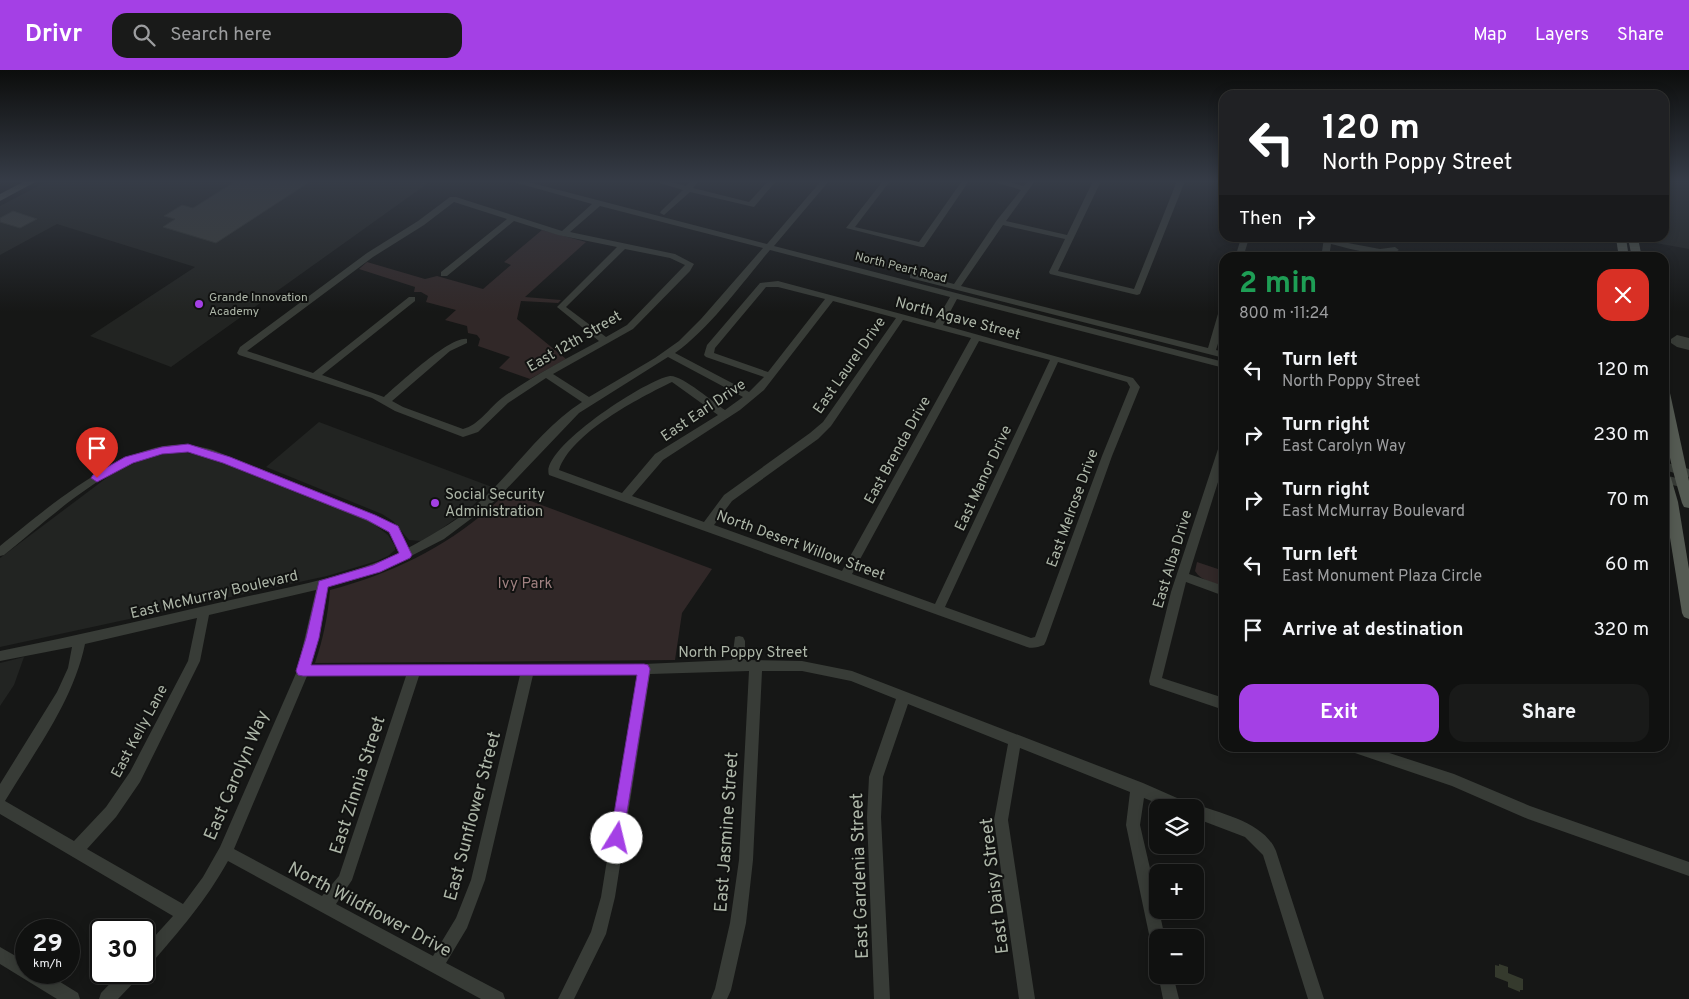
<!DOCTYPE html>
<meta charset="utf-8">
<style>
body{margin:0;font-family:Overpass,sans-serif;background:#191a19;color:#f1f3f6;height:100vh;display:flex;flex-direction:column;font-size:19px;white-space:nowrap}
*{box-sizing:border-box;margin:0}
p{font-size:16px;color:#9c9d9f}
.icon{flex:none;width:28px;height:28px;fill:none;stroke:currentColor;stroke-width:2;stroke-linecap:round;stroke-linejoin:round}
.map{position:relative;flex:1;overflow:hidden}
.drawer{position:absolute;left:1219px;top:182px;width:450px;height:500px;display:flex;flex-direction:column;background:#101110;border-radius:15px;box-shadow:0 2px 12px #0003,0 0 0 1px #303130}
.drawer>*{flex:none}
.guide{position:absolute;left:1219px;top:20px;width:450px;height:152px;border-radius:15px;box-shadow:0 2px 12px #0003,0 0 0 1px #303130;background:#202124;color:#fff;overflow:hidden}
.controls{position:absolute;left:1149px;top:729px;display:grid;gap:10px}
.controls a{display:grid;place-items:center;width:55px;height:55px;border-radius:10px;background:#101110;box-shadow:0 2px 12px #0003,0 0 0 1px #303130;font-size:25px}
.speed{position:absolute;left:15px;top:849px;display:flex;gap:10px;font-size:25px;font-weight:700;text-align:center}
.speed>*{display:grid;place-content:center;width:65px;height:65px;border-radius:50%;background:#101110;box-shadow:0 2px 12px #0003,0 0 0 1px #303130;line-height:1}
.speed small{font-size:12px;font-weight:400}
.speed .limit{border:2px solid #111;border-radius:8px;background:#fff;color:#111}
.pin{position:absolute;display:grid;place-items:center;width:42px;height:42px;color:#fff;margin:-51px -21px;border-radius:50% 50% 50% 0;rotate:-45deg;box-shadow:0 0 5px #0007}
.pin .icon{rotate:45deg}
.me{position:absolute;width:55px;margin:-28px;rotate:9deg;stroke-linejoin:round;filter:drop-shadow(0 0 4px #0008)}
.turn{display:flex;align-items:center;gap:18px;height:105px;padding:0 20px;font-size:22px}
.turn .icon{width:65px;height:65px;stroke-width:2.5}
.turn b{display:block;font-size:35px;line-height:42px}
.then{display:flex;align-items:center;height:48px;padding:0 20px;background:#0003;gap:10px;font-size:19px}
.round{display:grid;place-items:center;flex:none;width:52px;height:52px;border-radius:15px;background:#191a19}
.summary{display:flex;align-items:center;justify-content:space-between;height:85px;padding:0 20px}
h1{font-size:30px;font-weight:700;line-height:38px;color:#1e9e55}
.button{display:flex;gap:10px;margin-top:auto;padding:10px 20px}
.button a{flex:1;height:58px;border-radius:15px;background:#a440e5;color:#fff;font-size:20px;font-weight:700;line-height:58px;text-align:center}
.button a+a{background:#191a19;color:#f1f3f6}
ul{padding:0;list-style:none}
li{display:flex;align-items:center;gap:15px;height:65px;padding:0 20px}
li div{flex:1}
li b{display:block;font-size:19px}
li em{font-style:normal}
header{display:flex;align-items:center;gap:30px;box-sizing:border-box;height:70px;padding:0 25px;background:#a440e5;color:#fff}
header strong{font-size:24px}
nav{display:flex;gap:28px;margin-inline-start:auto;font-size:18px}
.search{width:350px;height:45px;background:#191a19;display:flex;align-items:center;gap:12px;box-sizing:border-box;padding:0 18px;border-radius:15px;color:#9c9d9f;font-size:19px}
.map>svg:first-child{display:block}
.built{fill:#222422}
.green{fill:#312828}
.water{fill:#353a2d}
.building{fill:#3b3e3b;stroke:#303330}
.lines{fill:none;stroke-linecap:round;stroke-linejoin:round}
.minor{fill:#383c37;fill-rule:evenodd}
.major{fill:#555b53;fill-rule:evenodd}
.route{fill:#a440e5;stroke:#6b2a95}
.poi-dot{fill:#a440e5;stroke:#111211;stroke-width:2}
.labels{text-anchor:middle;stroke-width:4;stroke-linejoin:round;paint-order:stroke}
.far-street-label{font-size:12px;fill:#adb6a8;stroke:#111211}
.far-poi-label{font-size:12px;fill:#adb6a8;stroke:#111211;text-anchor:start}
.street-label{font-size:15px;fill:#adb6a8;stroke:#111211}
.poi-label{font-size:15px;fill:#adb6a8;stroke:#111211;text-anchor:start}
.park-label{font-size:15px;fill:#a08181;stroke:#111211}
.near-street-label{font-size:18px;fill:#adb6a8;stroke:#111211}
</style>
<header>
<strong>Drivr</strong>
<div class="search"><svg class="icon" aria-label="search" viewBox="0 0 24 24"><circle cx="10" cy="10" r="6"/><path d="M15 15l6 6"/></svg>Search here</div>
<nav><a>Map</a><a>Layers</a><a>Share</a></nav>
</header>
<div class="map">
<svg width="1689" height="929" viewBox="0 0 1689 929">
<rect width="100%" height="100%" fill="#161716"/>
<g class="built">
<path d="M48,111H431L171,297L90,266L195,197L57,154L0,185V136Z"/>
<path d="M1664,111H1689V179L1645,171L1644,168H1664Z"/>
<path d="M319,352L492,417L468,440L438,461L421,471L409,470L393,451L382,444L266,397Z"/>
<path d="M178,382L205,385L370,451L388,465L395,476V480L388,486L377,491L327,506L0,577V488L113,403L148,387Z"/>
<path d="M24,587L14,615L0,636V593Z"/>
</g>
<g class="green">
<path d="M542,160L586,172L525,227L561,230L558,233L521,231L517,249L566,289L530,309L499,298L510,287L478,276L480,269L477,265L468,263L467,256L445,250L456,240L426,232L428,226L421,222H414L415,217L359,199L367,192L425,209L437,206L483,219L511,195L504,192Z"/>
<path d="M507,422L712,499L682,543L675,590L315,593C323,569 328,546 330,520C398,502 457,472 507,422Z"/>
<path d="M1197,492L1224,501V516C1214,513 1201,511 1195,501Z"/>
</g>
<path class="water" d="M1499,894L1508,897V903L1523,909V920H1520V922L1508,917V912L1495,907V895L1499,896Z"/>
<g class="building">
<path d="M236,111H311L216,173L163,157L175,149L164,146L182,135L193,138Z"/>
<path d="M13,141L37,149L20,158L0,152V148Z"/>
</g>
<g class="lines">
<g class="minor">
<path d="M510,111H524L767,174L821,111H829L774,176L1224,292V298L957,229L943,255L1133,308L1140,317L1112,386L1046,571L1044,575C1038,577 1033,579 1027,577L549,405C539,379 647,309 670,306C682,305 714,333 725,340L743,327L668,287L579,343L496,430L444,469L380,502L328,517L311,596L644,594L732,590L735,567L739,566L743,567L745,571V590L802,591L852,601L1143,713L1193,735L1195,734C1222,744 1264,752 1276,781L1324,929H1308L1263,785L1245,767L1195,748V738H1169L1144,728L1140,755L1158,833V840H1159L1165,868H1158V876L1153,874L1150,869L1126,755L1130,722L1020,678L1008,750L1035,929H1019L994,750L1008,674L908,634L883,707L881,747L890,929H874L867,747L869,707L896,629L851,611L802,601H762L753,790L746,853L731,920L727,929H711L715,919L730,853L739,790L749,601L650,604L615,827L606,864L574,929H558L591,862L601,827L637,604L533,605L485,810L467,858L446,893L503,923L505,929H481L228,791C205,832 180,860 150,895L144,897V878L173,846L0,744V714L57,622L68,598L72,577L0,591V581C79,565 157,547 235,529C290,517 347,507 399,483L390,463L367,451L207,386C201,385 195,382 188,382C121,378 53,446 4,485L0,486V476C46,439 128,367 190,375C198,376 206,378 213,380L375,445L398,457L408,478C434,464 470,443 490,422C520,392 546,355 582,332L546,308L508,333L478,362L463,367L395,341L372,328L239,285L237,283L240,277L367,183L418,151L450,127H456L562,161L592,134ZM454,132L507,149L441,202V206H447L514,151L558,165L617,177L557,237L599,271C566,289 532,306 502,328C489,338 479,355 463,359L403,337L392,331L450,281L467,273V269C450,266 399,314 384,327L322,305L415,231V227H409L313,303L247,281L373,187L424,155ZM600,136L763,178L701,249L679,271L655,288L589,327L553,304L633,259L690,201L694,194L675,184L570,162ZM625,179L670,188L685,195L627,255L606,267L566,237ZM770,180L950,227L935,253L778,211L760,213L707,275L704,285L706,287L764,307L749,322L675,283C711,257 741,214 770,180ZM766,217H778L825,229L768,302L714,283L715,278ZM833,231L896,248L823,352L810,363L724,425L704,452L632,426L663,390L740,340L764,320ZM903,250L971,268L842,501L714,455L732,431L818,369L831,356ZM979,271L1050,290L935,534L852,504ZM1058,292L1127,312L1130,317L1102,386L1035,567L1031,568L945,537ZM672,312L718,345L655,384L622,423L559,400C571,363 639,328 672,312ZM316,520L297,601L220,777L203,807L183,834L87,779L116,747L140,712L200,591L209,545ZM197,548L188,591L130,702L106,737L74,771L5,731C35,681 73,632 85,574ZM520,605L471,810L456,848L433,886L336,834L352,810L419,606ZM307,606H406L339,806L322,826L234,779Z"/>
<path d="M653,111H667L686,116L691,111H699L693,118L749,132L768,111H776L754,137L690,122L664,145L660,143L661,141L683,120Z"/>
<path d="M883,111H890L855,157L919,172L962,111H969L924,177H921L846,158Z"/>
<path d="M991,111H1005L1024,116L1028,111H1035L1006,151L1067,165L1093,111H1101L1058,201L1134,219L1177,111H1185L1140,224L1137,225L1050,204L1049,202L1065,169L1003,155L961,216L1208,278L1220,237L1224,234V254L1216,280L1224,282V288L910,208V204L913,203L954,214L997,150L1021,120Z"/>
<path d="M1241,168H1249L1243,188H1235Z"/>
<path d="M1324,168H1332V170L1380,179L1395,177L1399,180C1385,190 1348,178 1331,174L1329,188H1321Z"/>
<path d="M1677,265L1689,268V274L1682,272L1689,274V280L1677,277L1671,273V269Z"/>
<path d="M1224,372V393L1189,504L1224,516V526L1186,512L1162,608L1224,628V640L1150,615L1149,611L1171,522L1219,376Z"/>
<path d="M1664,392L1689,399V407L1664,400Z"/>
<path d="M1664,405L1689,411V419L1664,413Z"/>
<path d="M1350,678H1374L1454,704L1530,736L1689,792V806L1528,749L1452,716L1352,682Z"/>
<path d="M0,877L26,892V902H44L78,923L80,929H57L0,894Z"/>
<path d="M121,902H140L138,908L118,929H99L101,923Z"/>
<path d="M1158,904L1173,905L1179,929H1163Z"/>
</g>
<g class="major">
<path d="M25,111H37L0,131V124Z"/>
<path d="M1616,168H1626L1629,188H1619Z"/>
<path d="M1628,168H1638L1642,188H1632Z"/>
<path d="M1664,319L1670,323L1689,411V438L1684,437L1682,433C1671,396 1661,358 1664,319Z"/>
<path d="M1664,403L1669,405L1671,408L1678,432L1689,499V549L1684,547L1682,543L1664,430Z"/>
</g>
</g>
<linearGradient id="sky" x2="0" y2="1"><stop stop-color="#0c0d0c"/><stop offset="0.46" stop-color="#363c47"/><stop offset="1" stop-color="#363c47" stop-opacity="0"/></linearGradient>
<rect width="1689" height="242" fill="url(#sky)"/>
<path class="route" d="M188,374L230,387L375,445L398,456L412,485L410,488L380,502L328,517L319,568L311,595L644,594L648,595L650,599L622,773L617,775L612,773L610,768L637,605L303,606L298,605L296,601L306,568L319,511L373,495L399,483L389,462L367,450L223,393L188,382L162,384L133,393L97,412L91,408L93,405L125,387L162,377Z"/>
<g class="poi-dot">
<circle cx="199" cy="234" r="5"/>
<circle cx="435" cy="433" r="5"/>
</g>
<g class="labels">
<g class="far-street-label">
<text transform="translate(901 197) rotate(14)" y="4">North Peart Road</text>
</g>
<g class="far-poi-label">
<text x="209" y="231">Grande Innovation<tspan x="209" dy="14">Academy</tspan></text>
</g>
<g class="street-label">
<text transform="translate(958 248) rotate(15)" y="5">North Agave Street</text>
<text transform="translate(574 271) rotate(-30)" y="5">East 12th Street</text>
<text transform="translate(849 295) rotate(-55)" y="5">East Laurel Drive</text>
<text transform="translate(703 340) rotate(-34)" y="5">East Earl Drive</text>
<text transform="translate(897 380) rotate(-61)" y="5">East Brenda Drive</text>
<text transform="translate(983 408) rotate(-65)" y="5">East Manor Drive</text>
<text transform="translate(1072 438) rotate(-70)" y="5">East Melrose Drive</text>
<text transform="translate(801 475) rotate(20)" y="5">North Desert Willow Street</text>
<text transform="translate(1172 489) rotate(-73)" y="5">East Alba Drive</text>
<text transform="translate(214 524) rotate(-13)" y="5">East McMurray Boulevard</text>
<text x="743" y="587">North Poppy Street</text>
<text transform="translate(139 661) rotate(-62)" y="5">East Kelly Lane</text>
</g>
<g class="poi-label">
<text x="445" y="429">Social Security<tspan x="445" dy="17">Administration</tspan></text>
</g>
<g class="park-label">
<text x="525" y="518">Ivy Park</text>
</g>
<g class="near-street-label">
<text transform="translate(236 705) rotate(-67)" y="6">East Carolyn Way</text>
<text transform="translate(357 715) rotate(-72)" y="6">East Zinnia Street</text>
<text transform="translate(472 746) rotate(-75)" y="6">East Sunflower Street</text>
<text transform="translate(726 762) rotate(-86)" y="6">East Jasmine Street</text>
<text transform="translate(859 806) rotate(-92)" y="6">East Gardenia Street</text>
<text transform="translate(994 816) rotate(-97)" y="6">East Daisy Street</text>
<text transform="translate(370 839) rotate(28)" y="6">North Wildflower Drive</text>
</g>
</g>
</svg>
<div class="controls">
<a><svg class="icon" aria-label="layers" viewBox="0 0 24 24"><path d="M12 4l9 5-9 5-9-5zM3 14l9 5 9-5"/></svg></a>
<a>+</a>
<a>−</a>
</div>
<div class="speed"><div>29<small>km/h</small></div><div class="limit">30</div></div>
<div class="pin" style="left:97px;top:408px;background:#d93025"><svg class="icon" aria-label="arrive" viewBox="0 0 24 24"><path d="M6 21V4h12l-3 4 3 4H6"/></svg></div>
<svg class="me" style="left:617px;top:768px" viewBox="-20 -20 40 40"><circle r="19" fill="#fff"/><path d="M0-13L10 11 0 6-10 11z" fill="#a440e5"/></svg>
<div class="guide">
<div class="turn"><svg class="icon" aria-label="left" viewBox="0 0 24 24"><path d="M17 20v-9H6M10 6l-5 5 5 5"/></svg><div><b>120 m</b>North Poppy Street</div></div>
<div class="then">Then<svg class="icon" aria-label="right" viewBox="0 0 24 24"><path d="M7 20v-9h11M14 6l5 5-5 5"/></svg></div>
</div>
<section class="drawer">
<div class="summary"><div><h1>2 min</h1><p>800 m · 11:24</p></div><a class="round" style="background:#d93025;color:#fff"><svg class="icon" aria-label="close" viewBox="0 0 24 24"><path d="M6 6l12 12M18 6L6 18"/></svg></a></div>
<ul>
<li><svg class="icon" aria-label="left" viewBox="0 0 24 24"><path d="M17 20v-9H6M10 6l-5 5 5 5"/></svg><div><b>Turn left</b><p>North Poppy Street</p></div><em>120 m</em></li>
<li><svg class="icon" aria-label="right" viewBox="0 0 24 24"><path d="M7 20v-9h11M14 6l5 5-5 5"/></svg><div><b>Turn right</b><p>East Carolyn Way</p></div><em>230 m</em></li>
<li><svg class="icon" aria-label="right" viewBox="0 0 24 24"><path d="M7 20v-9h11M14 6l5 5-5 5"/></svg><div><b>Turn right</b><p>East McMurray Boulevard</p></div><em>70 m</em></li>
<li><svg class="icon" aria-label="left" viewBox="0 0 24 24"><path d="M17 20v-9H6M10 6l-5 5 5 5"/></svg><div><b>Turn left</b><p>East Monument Plaza Circle</p></div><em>60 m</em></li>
<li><svg class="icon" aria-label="arrive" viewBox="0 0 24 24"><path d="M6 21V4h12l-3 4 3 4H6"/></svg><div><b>Arrive at destination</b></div><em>320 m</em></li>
</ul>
<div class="button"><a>Exit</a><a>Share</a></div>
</section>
</div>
